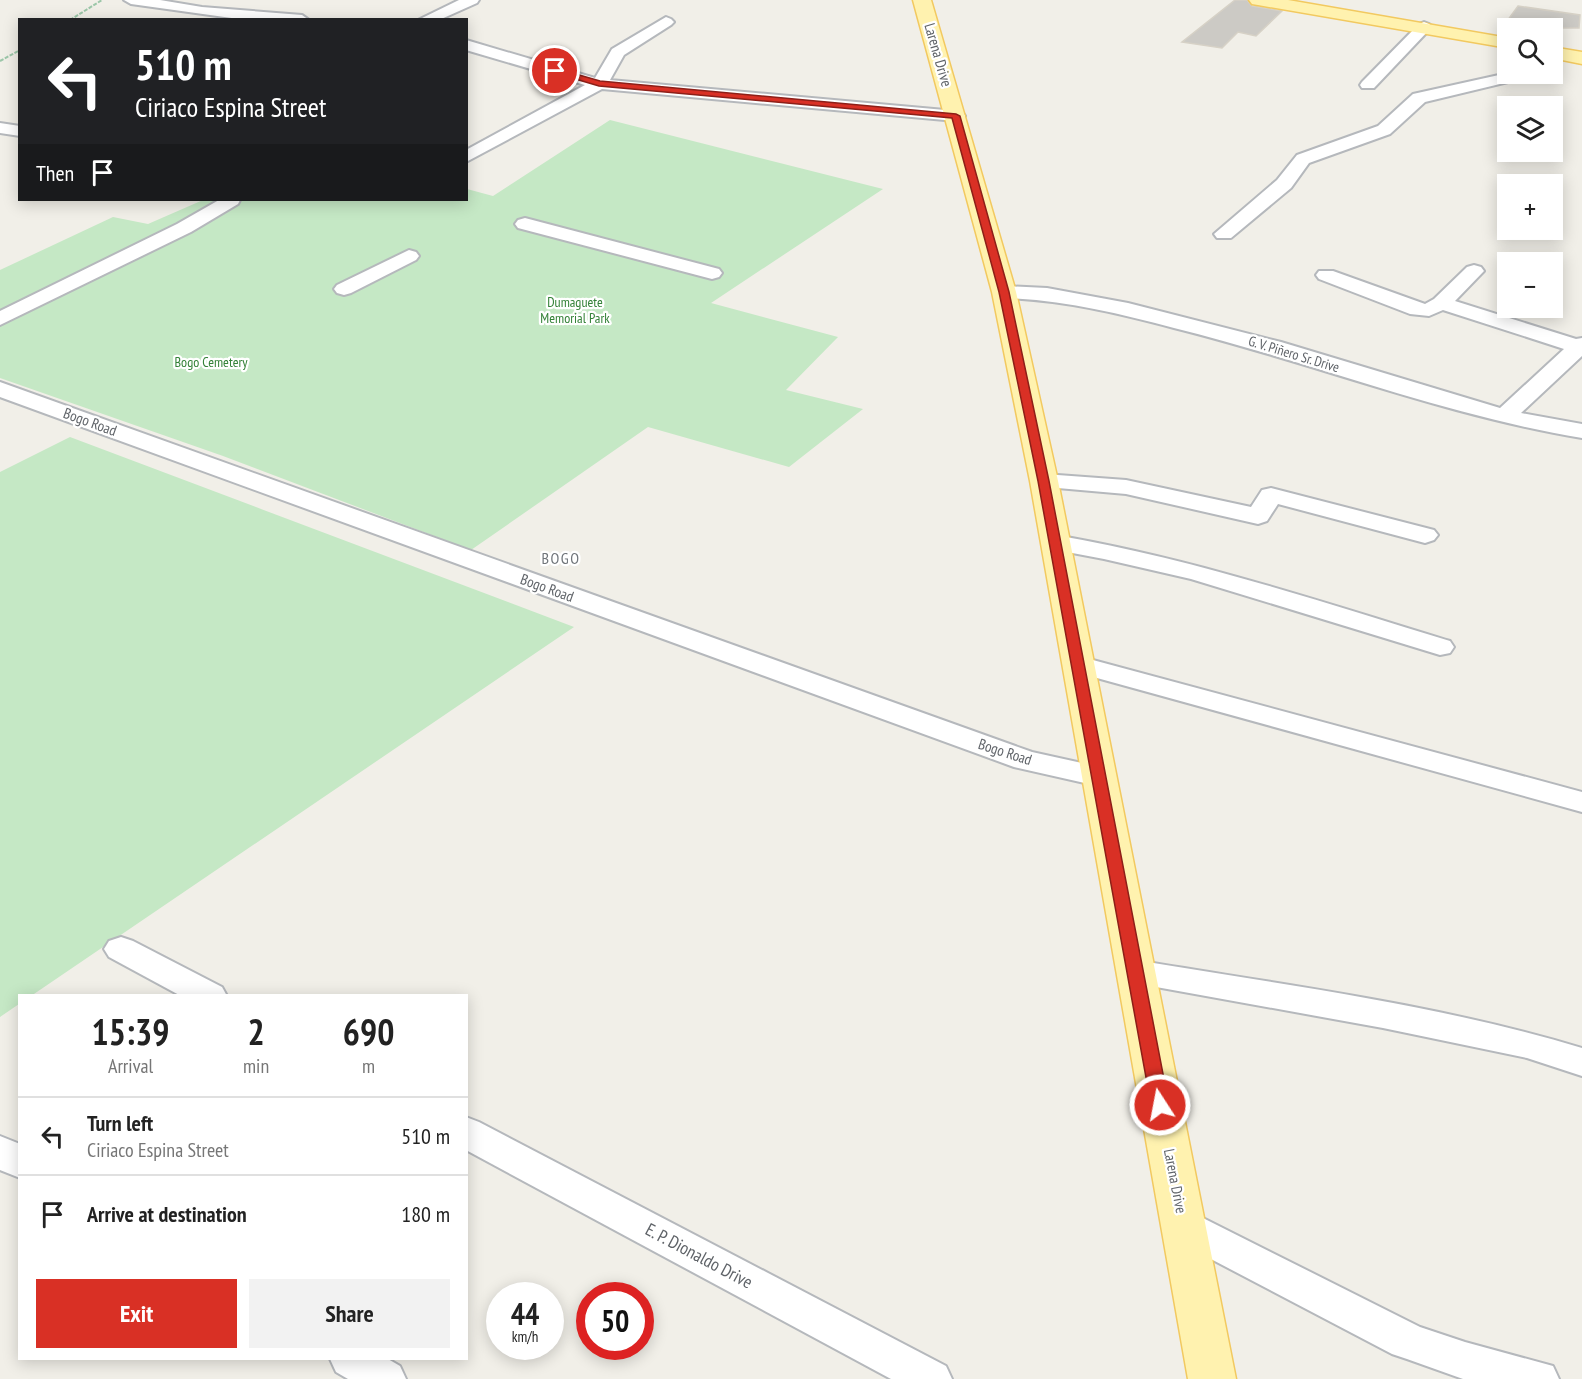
<!DOCTYPE html>
<meta charset="utf-8">
<style>
body{margin:0;font-family:"PT Sans Narrow",sans-serif;background:#f2f2f2;color:#222;height:100vh;display:flex;flex-direction:column;font-size:22px;white-space:nowrap}
*{box-sizing:border-box;margin:0}
p{font-size:20px;color:#767676}
.icon{flex:none;width:33px;height:33px;fill:none;stroke:currentColor;stroke-width:2;stroke-linecap:round;stroke-linejoin:round}
.map{position:relative;flex:1;overflow:hidden}
.details{position:absolute;left:18px;top:994px;width:450px;height:366px;display:flex;flex-direction:column;background:#fff;border-radius:0px;box-shadow:0 3px 15px #0003}
.details>*{flex:none}
.banner{position:absolute;left:18px;top:18px;width:450px;height:183px;border-radius:0px;box-shadow:0 3px 15px #0003;background:#202124;color:#fff;overflow:hidden}
.controls{position:absolute;left:1497px;top:18px;display:grid;gap:12px}
.controls a{display:grid;place-items:center;width:66px;height:66px;border-radius:0px;background:#fff;box-shadow:0 3px 15px #0003;font-size:30px}
.speed{position:absolute;left:486px;top:1282px;display:flex;gap:12px;font-size:30px;font-weight:700;text-align:center}
.speed>*{display:grid;place-content:center;width:78px;height:78px;border-radius:50%;background:#fff;box-shadow:0 3px 15px #0003;line-height:1}
.speed small{font-size:15px;font-weight:400}
.speed .limit{border:9px solid #d22;background:#fff;color:#111}
.pin{position:absolute;display:grid;place-items:center;width:51px;height:51px;color:#fff;margin:-26px;border:3px solid #fff;border-radius:50%;box-shadow:0 2px 6px #0007}
.me{position:absolute;width:66px;margin:-33px;rotate:349deg;stroke-linejoin:round;filter:drop-shadow(0 0 4px #0008)}
.turn{display:flex;align-items:center;gap:21px;height:126px;padding:0 18px;font-size:27px}
.turn .icon{width:78px;height:78px;stroke-width:2.5}
.turn b{display:block;font-size:42px;line-height:51px}
.then{display:flex;align-items:center;height:57px;padding:0 18px;background:#0003;gap:12px;font-size:22px}
.eta{display:flex;justify-content:space-evenly;align-items:center;height:102px;text-align:center}
.eta b{font-size:36px;font-weight:600;line-height:42px}
.primary-button{display:flex;gap:12px;margin-top:auto;padding:12px 18px}
.primary-button a{flex:1;height:69px;border-radius:0px;background:#d93025;color:#fff;font-size:24px;font-weight:600;line-height:69px;text-align:center}
.primary-button a+a{background:#f2f2f2;color:#222}
ul{padding:0;list-style:none}
li{display:flex;align-items:center;gap:18px;height:78px;padding:0 18px;border-top:2px solid #e0e0e0}
li div{flex:1}
li b{display:block;font-size:22px}
li em{font-style:normal}
.map>svg:first-child{display:block}
.green{fill:#c5e8c5}
.building{fill:#cccac5;stroke:#d6d1c6;stroke-width:1.5}
.lines{fill:none;stroke-linecap:round;stroke-linejoin:round}
.minor-casing{stroke:#b5b8bc;stroke-width:4}
.major-casing{stroke:#f2c960;stroke-width:3}
.path{stroke:#9cc7a9;stroke-width:2;stroke-dasharray:4 1.5;stroke-linecap:butt}
.minor{fill:#fff;fill-rule:evenodd}
.major{fill:#fff2af;fill-rule:evenodd}
.route{fill:#d93025;stroke:#8d1f18;stroke-width:1.5}
.labels{text-anchor:middle;stroke-width:4.5;stroke-linejoin:round;paint-order:stroke}
.far-park-label{font-size:14px;fill:#348238;stroke:#fff}
.far-street-label{font-size:14px;fill:#5f6368;stroke:#fff}
.street-label{font-size:15px;fill:#5f6368;stroke:#fff}
.neighbourhood-label{font-size:16px;letter-spacing:1.5px;fill:#70757a;stroke:#fff}
.near-street-label{font-size:18px;fill:#5f6368;stroke:#fff}
</style>
<div class="map">
<svg width="1582" height="1379" viewBox="0 0 1582 1379">
<rect width="100%" height="100%" fill="#f1efe8"/>
<g class="green">
<path d="M610,120L883,189L711,303L838,337L786,390L863,409L789,467L648,427L471,550L223,456L0,378V270L113,217L148,224L203,200H466L467,189L493,196Z"/>
<path d="M70,437L574,627L31,996H20L19,1004L0,1017V472Z"/>
</g>
<g class="building">
<path d="M1235,0H1247L1252,6L1282,11L1256,36L1238,32L1222,48L1182,42Z"/>
<path d="M1518,6L1580,15L1579,28H1502Z"/>
</g>
<g class="lines">
<defs>
<g id="minor">
<path d="M124,0H160L202,7L302,15L309,20H246L131,4Z"/>
<path d="M459,0H479L477,3L439,20H418Z"/>
<path d="M666,17L671,19L674,22L671,25L624,55L610,80L956,111L962,112L965,116L962,120L956,121L602,89L466,162V150L585,85L466,50V40L595,78L612,49Z"/>
<path d="M1424,22L1429,24L1432,27L1429,30L1374,88H1362L1360,85L1362,82L1419,24Z"/>
<path d="M1508,73L1531,74L1529,77L1425,102L1390,134L1309,163L1291,188L1231,238H1217L1214,234L1277,180L1297,155L1378,126L1413,94Z"/>
<path d="M0,123L20,126V136L0,133Z"/>
<path d="M219,200H240L238,204L191,232L0,325V311L177,224Z"/>
<path d="M525,218L719,269L722,273L719,277L712,279L518,228L515,224L518,220Z"/>
<path d="M409,250L416,252L419,256L416,260L351,293L344,295L337,293L334,289L337,285Z"/>
<path d="M1474,265L1481,267L1484,271L1455,301L1576,339L1582,338V356L1521,413L1582,424V438C1443,415 1311,362 1174,328C1117,313 1063,300 1004,298L997,296L994,292L997,288L1004,286L1047,288L1128,303L1281,342L1500,408L1564,349L1443,310L1429,316L1410,314L1319,279L1316,275L1319,271H1333L1425,304L1434,299L1467,267Z"/>
<path d="M0,382L1032,752L1109,769L1113,776L1109,783L1098,786L1014,767L0,397Z"/>
<path d="M1044,474L1126,480L1251,507L1262,490L1271,488L1434,530L1438,535L1434,540L1425,543L1278,504L1267,521L1258,524L1126,494L1035,486L1032,481L1035,476Z"/>
<path d="M1055,535C1190,558 1319,601 1450,641L1454,647L1450,653L1440,655L1191,579L1104,559L1046,548L1042,543L1046,538Z"/>
<path d="M1078,656L1582,792V812L1068,670L1064,664L1068,658Z"/>
<path d="M121,937L133,941L222,987L227,996H181L109,957L104,949L109,941Z"/>
<path d="M1135,960C1284,985 1437,1004 1582,1048V1076L1527,1058L1383,1028L1123,981L1118,972L1123,963Z"/>
<path d="M466,1117L479,1122L946,1366L952,1379H891L466,1150Z"/>
<path d="M0,1136L20,1144V1178L0,1170Z"/>
<path d="M1183,1210L1197,1215L1420,1327L1465,1342L1553,1366L1559,1379H1463L1407,1359L1392,1354L1169,1237L1163,1226L1169,1215Z"/>
<path d="M330,1359H388L400,1366L406,1379H348L336,1372Z"/>
</g>
<g id="major">
<path d="M913,0H931L1016,292L1058,481L1236,1379H1188L1030,481L992,292Z"/>
<path d="M1249,0H1288L1508,38V48L1258,5L1252,4Z"/>
<path d="M1552,47L1582,52V64L1552,58Z"/>
</g>
</defs>
<use href="#minor" class="minor-casing"/>
<use href="#major" class="major-casing"/>
<g class="path">
<path d="M70,20L102,0"/>
<path d="M0,61L20,50"/>
</g>
<use href="#minor" class="minor"/>
<use href="#major" class="major"/>
</g>
<path class="route" d="M555,68L600,81L956,114L960,116L1009,292L1049,481L1169,1105L1166,1110L1160,1112L1154,1110L1151,1105L1038,481L999,292L952,118L599,86L552,72L551,71Z"/>
<g class="labels">
<g class="far-park-label">
<text x="575" y="307">Dumaguete<tspan x="575" dy="16">Memorial Park</tspan></text>
<text x="211" y="367">Bogo Cemetery</text>
</g>
<g class="far-street-label">
<text transform="translate(1294 354) rotate(17)" y="5">G. V. Piñero Sr. Drive</text>
</g>
<g class="street-label">
<text transform="translate(938 55) rotate(74)" y="5">Larena Drive</text>
<text transform="translate(90 422) rotate(20)" y="5">Bogo Road</text>
<text transform="translate(547 588) rotate(20)" y="5">Bogo Road</text>
<text transform="translate(1005 752) rotate(18)" y="5">Bogo Road</text>
<text transform="translate(1175 1181) rotate(79)" y="5">Larena Drive</text>
</g>
<g class="neighbourhood-label">
<text x="561" y="564">BOGO</text>
</g>
<g class="near-street-label">
<text transform="translate(699 1256) rotate(28)" y="6">E. P. Dionaldo Drive</text>
</g>
</g>
</svg>
<div class="controls">
<a><svg class="icon" aria-label="search" viewBox="0 0 24 24"><circle cx="10" cy="10" r="6"/><path d="M15 15l6 6"/></svg></a>
<a><svg class="icon" aria-label="layers" viewBox="0 0 24 24"><path d="M12 4l9 5-9 5-9-5zM3 14l9 5 9-5"/></svg></a>
<a>+</a>
<a>−</a>
</div>
<div class="speed"><div>44<small>km/h</small></div><div class="limit">50</div></div>
<div class="pin" style="left:555px;top:71px;background:#d93025"><svg class="icon" aria-label="arrive" viewBox="0 0 24 24"><path d="M6 21V4h12l-3 4 3 4H6"/></svg></div>
<svg class="me" style="left:1160px;top:1105px" viewBox="-20 -20 40 40"><circle r="17" fill="#d93025" stroke="#fff" stroke-width="3"/><path d="M0-11L8 9 0 5-8 9z" fill="#fff"/></svg>
<div class="banner">
<div class="turn"><svg class="icon" aria-label="left" viewBox="0 0 24 24"><path d="M17 20v-9H6M10 6l-5 5 5 5"/></svg><div><b>510 m</b>Ciriaco Espina Street</div></div>
<div class="then">Then<svg class="icon" aria-label="arrive" viewBox="0 0 24 24"><path d="M6 21V4h12l-3 4 3 4H6"/></svg></div>
</div>
<section class="details">
<div class="eta">
<div><b>15:39</b><p>Arrival</p></div>
<div><b>2</b><p>min</p></div>
<div><b>690</b><p>m</p></div>
</div>
<ul>
<li><svg class="icon" aria-label="left" viewBox="0 0 24 24"><path d="M17 20v-9H6M10 6l-5 5 5 5"/></svg><div><b>Turn left</b><p>Ciriaco Espina Street</p></div><em>510 m</em></li>
<li><svg class="icon" aria-label="arrive" viewBox="0 0 24 24"><path d="M6 21V4h12l-3 4 3 4H6"/></svg><div><b>Arrive at destination</b></div><em>180 m</em></li>
</ul>
<div class="primary-button"><a>Exit</a><a>Share</a></div>
</section>
</div>
